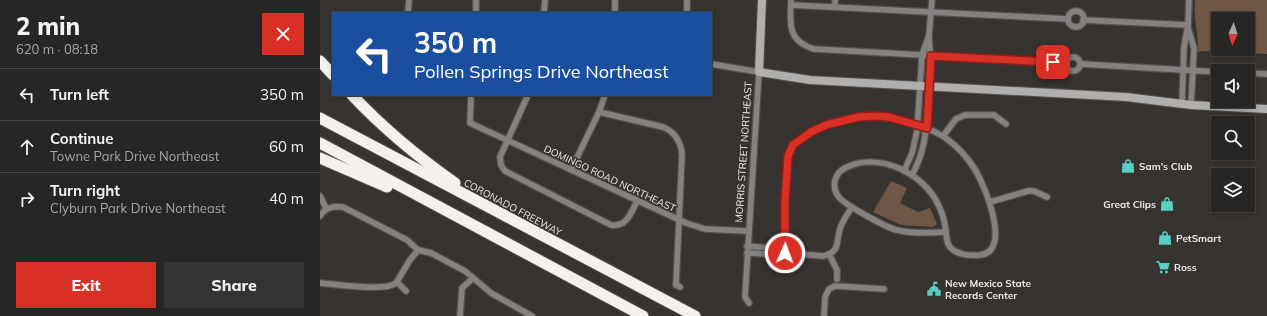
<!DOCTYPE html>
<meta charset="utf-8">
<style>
body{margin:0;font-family:Mulish,sans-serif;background:#343232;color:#f1f3f6;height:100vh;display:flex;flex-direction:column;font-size:15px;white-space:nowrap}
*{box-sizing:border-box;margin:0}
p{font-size:13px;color:#a5a5a7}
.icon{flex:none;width:22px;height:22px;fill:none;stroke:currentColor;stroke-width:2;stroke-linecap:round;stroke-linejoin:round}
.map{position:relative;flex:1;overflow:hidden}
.side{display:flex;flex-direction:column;background:#282625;width:320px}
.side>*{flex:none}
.top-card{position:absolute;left:12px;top:12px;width:380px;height:84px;border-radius:0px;box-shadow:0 2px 6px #0003,0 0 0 1px #444342;background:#1a4fa0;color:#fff;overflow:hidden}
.needle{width:26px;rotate:183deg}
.buttons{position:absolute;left:891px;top:12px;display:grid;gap:8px}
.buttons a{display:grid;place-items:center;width:44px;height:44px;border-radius:0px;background:#282625;box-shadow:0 2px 6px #0003,0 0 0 1px #444342;font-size:20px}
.pin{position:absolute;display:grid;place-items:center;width:34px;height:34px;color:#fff;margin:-17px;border-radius:8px;box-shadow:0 2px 6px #0006}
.me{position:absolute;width:44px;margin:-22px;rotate:2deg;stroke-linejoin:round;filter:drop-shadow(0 0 3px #0008)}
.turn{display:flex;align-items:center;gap:14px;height:84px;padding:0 16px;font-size:18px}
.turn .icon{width:52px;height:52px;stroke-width:2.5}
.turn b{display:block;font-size:28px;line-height:34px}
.round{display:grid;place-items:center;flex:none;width:42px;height:42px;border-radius:0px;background:#343232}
.overview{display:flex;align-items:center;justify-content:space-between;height:68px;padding:0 16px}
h1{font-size:24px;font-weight:800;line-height:30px}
.cta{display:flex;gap:8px;margin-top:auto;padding:8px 16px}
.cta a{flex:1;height:46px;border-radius:0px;background:#d93025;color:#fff;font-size:16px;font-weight:800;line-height:46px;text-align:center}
.cta a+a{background:#343232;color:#f1f3f6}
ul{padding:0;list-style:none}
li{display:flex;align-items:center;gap:12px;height:52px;padding:0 16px;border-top:1px solid #444342}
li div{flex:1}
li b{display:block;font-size:15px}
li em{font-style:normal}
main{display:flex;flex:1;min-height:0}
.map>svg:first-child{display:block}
.green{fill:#705745;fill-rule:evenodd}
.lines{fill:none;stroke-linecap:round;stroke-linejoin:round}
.street-casing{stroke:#53504e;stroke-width:8}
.secondary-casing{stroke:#53504e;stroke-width:10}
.highway-casing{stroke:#53504e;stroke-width:13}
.street{stroke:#848281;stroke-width:5.5}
.secondary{stroke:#b1afad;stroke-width:8}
.highway{stroke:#f4f0ed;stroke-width:11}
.route-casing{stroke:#8d1f18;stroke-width:10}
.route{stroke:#d93025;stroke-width:7}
.labels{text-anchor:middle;stroke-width:3;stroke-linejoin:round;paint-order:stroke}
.street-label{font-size:10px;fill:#eae8e7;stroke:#363331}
.poi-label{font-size:10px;font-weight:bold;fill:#eae8e7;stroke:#363331;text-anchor:start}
</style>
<main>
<section class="side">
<div class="overview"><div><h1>2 min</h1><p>620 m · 08:18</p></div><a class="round" style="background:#d93025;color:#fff"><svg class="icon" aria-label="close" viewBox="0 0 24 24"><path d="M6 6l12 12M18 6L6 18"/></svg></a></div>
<ul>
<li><svg class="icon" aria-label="left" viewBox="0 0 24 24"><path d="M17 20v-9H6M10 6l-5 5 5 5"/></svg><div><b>Turn left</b></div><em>350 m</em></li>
<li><svg class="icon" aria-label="ahead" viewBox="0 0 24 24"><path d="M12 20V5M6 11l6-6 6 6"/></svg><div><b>Continue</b><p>Towne Park Drive Northeast</p></div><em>60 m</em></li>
<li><svg class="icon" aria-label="right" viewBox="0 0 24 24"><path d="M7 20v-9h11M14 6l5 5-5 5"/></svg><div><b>Turn right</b><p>Clyburn Park Drive Northeast</p></div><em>40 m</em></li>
</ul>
<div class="cta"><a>Exit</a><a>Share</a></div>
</section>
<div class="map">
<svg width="947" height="316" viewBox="0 0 947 316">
<rect width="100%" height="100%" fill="#363331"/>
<g class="green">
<path d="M875,0H947V54L882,51L878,52C879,34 873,18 875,0ZM898,19H928V49H898Z"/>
<path d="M571,181L587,188L580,203L598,212L610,208L617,224L613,227L581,225L553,212Z"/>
</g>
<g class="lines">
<defs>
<g id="street">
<path d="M471,0C470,23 467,41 494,49L746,63"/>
<path d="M471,5L748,19"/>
<path d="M515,7V0"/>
<circle cx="756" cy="19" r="8"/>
<path d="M88,13L89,0"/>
<path d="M156,13V0"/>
<path d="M224,13L225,0"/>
<path d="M295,13V0"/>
<path d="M367,13V0"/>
<path d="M763,20L868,25"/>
<path d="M868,28L874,48L871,105"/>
<circle cx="753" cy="64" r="7"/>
<path d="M391,64L439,72L425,297L429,303"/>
<path d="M761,64L898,72"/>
<path d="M928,73L947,74"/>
<path d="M151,95L150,123L366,223L385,229L428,231"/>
<path d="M208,95L180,157L181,165L185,171L291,225C307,227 311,213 317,201"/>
<path d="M862,104L864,47L868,25L869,0"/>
<path d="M279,112L343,127C355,132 361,142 362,155L356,285L360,287"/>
<path d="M623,136L636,119L645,115H674L686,124"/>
<path d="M251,170L279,112L285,95"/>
<path d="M584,171L592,153L597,131L602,55L609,35L612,0"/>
<path d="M592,175C606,150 606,127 609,100C610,79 611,58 609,37"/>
<path d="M0,196L6,208"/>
<path d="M670,202L708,191H714L727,197"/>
<path d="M0,216C6,207 13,206 23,207L87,240L98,250L111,253L145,271L171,293L212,316"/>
<path d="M427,246L450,248L456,252"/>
<path d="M427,253L450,254L456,252L503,256C522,252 515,240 521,226C524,219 528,213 532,207"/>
<path d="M465,253V201L468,156C470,145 479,140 487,134C520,114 558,112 595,124C607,128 618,132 627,139C638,147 647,157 654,168C664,183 693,252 660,255C651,256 636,255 630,247C625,241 627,232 625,225C624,218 622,212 619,206C604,173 559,151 525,168C515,173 511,186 518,196C523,204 567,228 577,230C592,234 611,233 626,232"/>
<path d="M509,254L517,270V279"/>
<path d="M77,282L86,291"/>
<path d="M0,283C15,284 65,292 76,283L90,260L98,250"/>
<path d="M140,316L142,288L153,278"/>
<path d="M504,316L505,297L509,289L515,286L564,289"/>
</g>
<path id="secondary" d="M442,0L439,72L490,80L806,97L871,105L947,109"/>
<g id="highway">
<path d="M0,61L13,75"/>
<path d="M32,95C63,128 98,157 135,183"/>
<path d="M0,118L375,316"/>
<path d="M0,143L323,316"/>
<path d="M0,158L67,187"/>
</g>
</defs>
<use href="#street" class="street-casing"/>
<use href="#secondary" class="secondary-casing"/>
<use href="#highway" class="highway-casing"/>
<use href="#street" class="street"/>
<use href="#secondary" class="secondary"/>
<use href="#highway" class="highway"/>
</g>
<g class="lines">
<defs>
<path id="route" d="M465,253V201L468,156L473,145L491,132L506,125L538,117L554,116L569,117L607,128L611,56L733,62"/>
</defs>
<use href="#route" class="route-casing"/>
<use href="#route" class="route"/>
</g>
<defs>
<symbol id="shop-bare" viewBox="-9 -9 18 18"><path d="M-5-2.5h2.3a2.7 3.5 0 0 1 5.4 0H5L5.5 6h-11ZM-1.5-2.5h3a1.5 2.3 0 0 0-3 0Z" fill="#57cec1" stroke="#363331" stroke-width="2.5" paint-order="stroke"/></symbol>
<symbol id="supermarket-bare" viewBox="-9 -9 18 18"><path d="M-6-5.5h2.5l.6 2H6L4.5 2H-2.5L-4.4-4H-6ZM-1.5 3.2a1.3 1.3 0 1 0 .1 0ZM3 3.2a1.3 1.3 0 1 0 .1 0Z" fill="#57cec1" stroke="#363331" stroke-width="2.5" paint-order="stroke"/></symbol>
<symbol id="civic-bare" viewBox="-9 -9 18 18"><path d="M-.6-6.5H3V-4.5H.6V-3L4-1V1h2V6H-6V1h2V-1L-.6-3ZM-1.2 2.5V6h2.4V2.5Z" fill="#57cec1" stroke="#363331" stroke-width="2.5" paint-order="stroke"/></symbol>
</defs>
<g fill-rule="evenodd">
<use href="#shop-bare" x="798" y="156" width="20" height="20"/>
<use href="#shop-bare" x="837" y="194" width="20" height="20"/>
<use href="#shop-bare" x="835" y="228" width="20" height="20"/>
<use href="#supermarket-bare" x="833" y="257" width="20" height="20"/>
<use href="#civic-bare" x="604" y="279" width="20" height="20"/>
</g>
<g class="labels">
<g class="street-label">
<text transform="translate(423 152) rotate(-86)" y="4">MORRIS STREET NORTHEAST</text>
<text transform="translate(290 178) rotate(25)" y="4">DOMINGO ROAD NORTHEAST</text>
<text transform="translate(193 207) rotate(28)" y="4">CORONADO FREEWAY</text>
</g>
<g class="poi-label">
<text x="819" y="170">Sam's Club</text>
<text x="836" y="208" text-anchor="end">Great Clips</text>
<text x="856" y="242">PetSmart</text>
<text x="854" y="271">Ross</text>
<text x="625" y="287">New Mexico State<tspan x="625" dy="12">Records Center</tspan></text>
</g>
</g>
</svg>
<div class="buttons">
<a><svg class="needle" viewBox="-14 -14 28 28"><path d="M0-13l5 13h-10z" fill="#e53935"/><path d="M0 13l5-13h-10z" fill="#a5a5a7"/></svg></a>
<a><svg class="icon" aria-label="sound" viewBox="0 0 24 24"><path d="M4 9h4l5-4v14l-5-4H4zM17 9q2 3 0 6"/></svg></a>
<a><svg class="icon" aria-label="search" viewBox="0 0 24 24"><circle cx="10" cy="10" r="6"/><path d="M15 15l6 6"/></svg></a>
<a><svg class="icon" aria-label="layers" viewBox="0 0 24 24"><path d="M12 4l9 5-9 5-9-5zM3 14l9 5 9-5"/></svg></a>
</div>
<div class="pin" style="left:733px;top:62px;background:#d93025"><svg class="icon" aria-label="arrive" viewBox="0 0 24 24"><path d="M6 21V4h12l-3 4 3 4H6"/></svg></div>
<svg class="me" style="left:465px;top:253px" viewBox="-20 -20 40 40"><circle r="17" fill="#d93025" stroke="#fff" stroke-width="3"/><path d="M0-11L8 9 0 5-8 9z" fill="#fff"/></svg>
<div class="top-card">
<div class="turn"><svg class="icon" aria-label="left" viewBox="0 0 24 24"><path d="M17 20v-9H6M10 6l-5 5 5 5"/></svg><div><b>350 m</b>Pollen Springs Drive Northeast</div></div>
</div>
</div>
</main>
